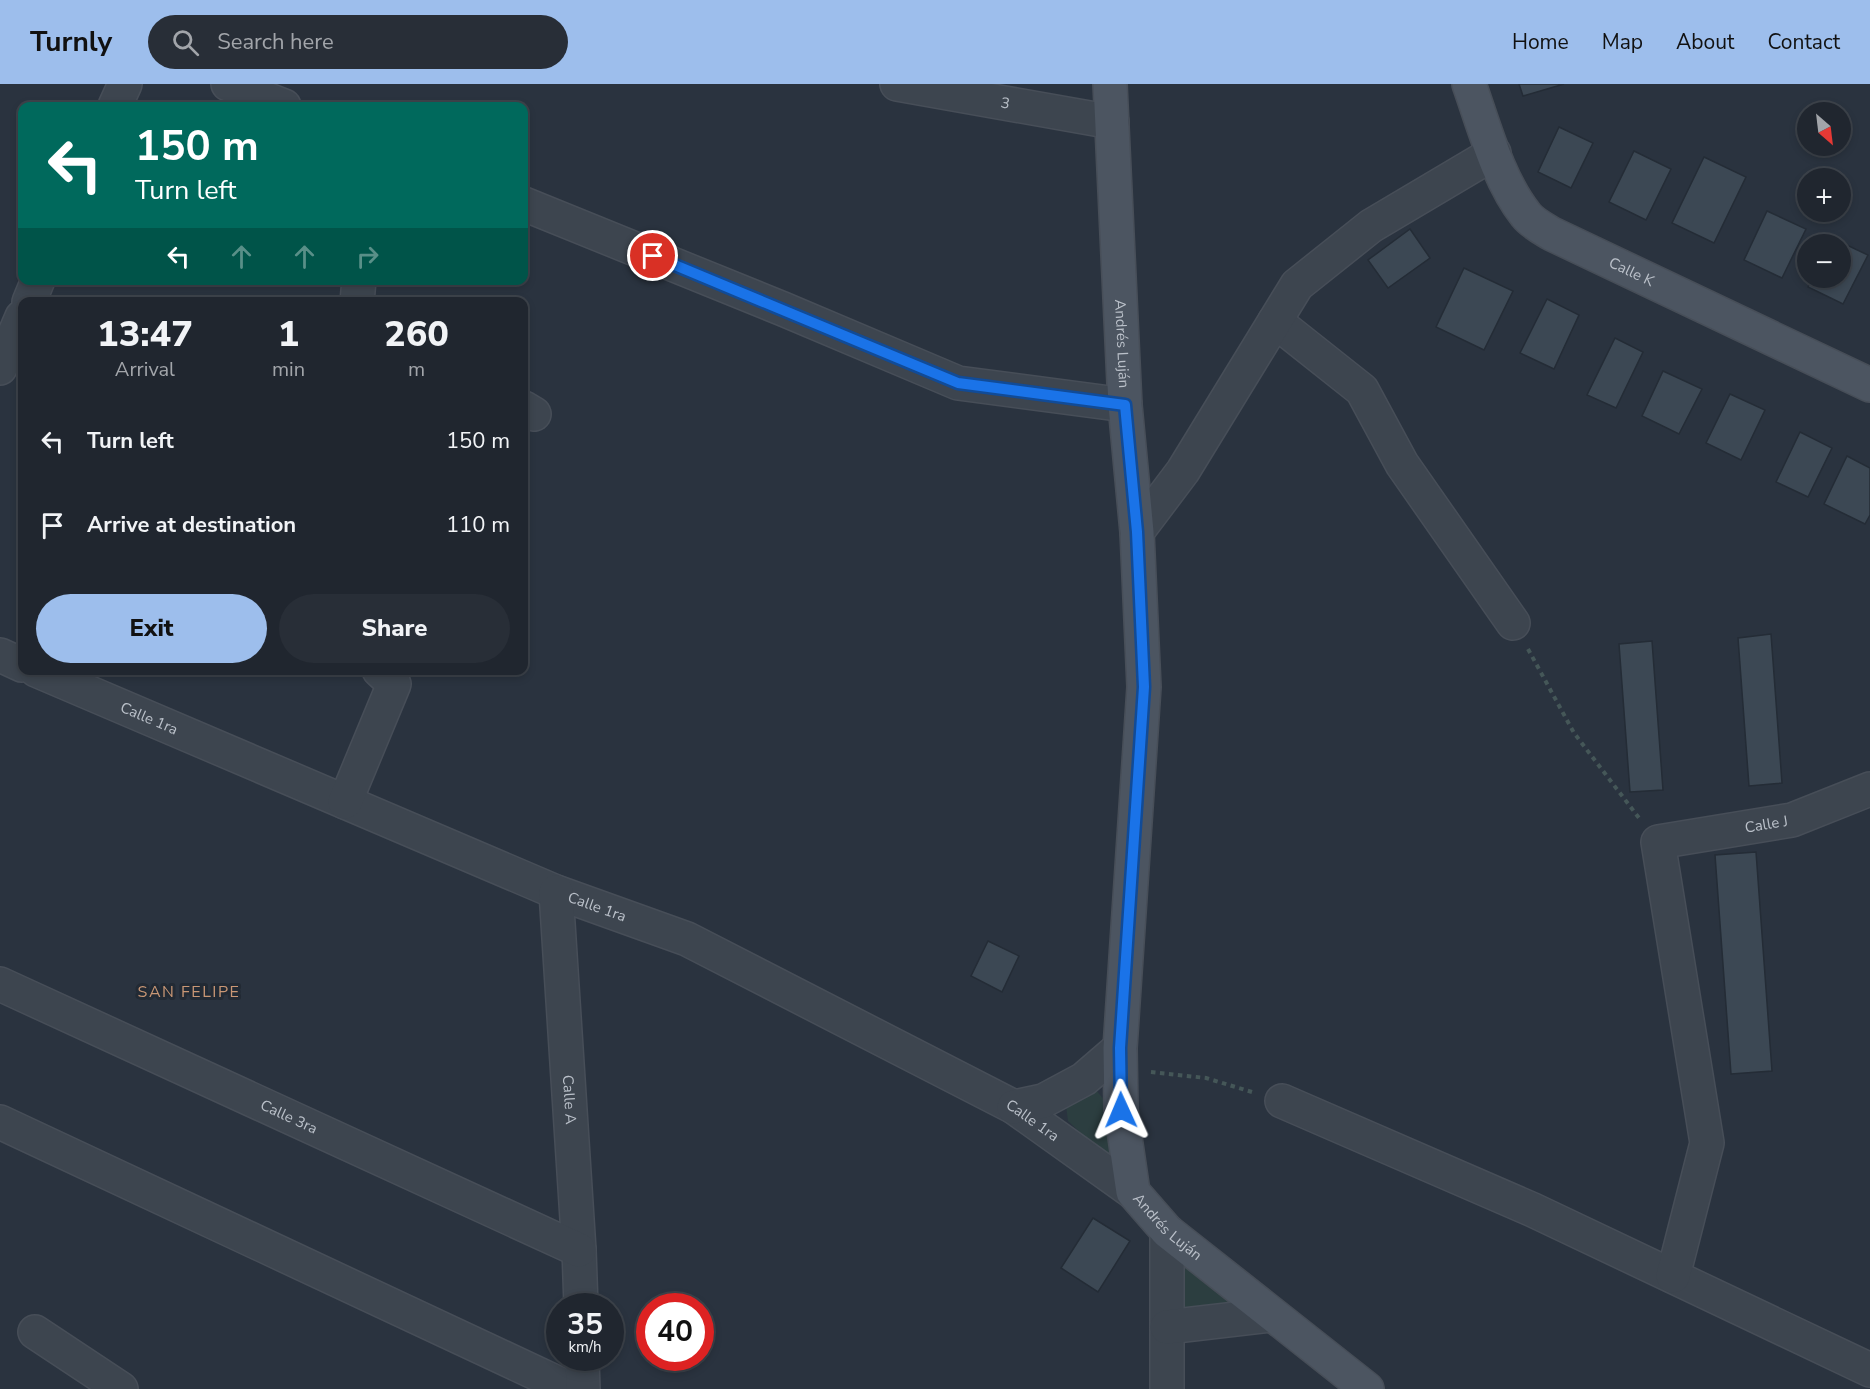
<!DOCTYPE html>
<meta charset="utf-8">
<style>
body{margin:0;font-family:"Nunito Sans",sans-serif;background:#282e37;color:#f1f3f6;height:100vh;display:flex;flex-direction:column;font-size:22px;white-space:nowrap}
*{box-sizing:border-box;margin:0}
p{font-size:20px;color:#a2a5aa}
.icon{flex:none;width:33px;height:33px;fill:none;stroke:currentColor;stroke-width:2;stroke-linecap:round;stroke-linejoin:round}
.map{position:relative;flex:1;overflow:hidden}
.details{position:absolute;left:18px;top:213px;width:510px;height:378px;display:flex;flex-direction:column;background:#20262f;border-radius:12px;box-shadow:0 3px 9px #0003,0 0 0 2px #3d434b}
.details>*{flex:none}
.guide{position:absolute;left:18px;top:18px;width:510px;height:183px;border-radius:12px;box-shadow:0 3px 9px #0003,0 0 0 2px #3d434b;background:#00695c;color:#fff;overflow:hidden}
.needle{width:39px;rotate:152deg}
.buttons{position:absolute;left:1797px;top:18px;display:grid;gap:12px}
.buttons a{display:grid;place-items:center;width:54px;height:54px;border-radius:50%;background:#20262f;box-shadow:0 3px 9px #0003,0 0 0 2px #3d434b;font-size:30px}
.speed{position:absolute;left:546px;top:1209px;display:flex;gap:12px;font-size:30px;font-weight:700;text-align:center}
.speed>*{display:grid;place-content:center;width:78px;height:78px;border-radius:50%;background:#20262f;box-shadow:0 3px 9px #0003,0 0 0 2px #3d434b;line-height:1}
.speed small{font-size:15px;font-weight:400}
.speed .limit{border:9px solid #d22;background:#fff;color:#111}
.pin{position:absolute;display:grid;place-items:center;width:51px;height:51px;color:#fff;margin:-26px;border:3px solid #fff;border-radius:50%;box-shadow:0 2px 6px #0007}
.me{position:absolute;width:66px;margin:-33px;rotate:359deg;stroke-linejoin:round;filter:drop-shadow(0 0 4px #0008)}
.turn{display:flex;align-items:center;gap:21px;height:126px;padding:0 18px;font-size:27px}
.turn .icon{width:78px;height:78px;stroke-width:2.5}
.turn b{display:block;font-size:42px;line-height:51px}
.lanes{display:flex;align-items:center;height:57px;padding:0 18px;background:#0003;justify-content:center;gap:30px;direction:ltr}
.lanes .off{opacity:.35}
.eta{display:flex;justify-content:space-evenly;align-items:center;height:102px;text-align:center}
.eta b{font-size:36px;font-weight:800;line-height:42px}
.cta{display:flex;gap:12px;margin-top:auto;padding:12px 18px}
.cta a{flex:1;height:69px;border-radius:36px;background:#9dbeec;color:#111;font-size:24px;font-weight:800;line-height:69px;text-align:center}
.cta a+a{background:#282e37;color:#f1f3f6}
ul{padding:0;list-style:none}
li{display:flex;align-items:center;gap:18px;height:84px;padding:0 18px}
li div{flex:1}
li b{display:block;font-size:22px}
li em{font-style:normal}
header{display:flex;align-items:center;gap:36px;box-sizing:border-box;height:84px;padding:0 30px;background:#9dbeec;color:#111}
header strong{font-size:28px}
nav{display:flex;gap:33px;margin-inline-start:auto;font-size:21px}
.search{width:420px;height:54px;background:#282e37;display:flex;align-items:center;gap:15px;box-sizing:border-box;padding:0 21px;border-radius:33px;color:#a2a5aa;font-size:22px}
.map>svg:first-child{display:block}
.green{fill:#2c3e40}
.building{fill:#3c4854;stroke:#242c36;stroke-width:1.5}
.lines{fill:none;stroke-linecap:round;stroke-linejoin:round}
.street-casing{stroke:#474e58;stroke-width:36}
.secondary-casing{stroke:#474e58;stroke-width:36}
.path{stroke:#455758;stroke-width:4;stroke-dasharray:4.5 4.5;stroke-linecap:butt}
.street{stroke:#3d454f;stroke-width:33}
.secondary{stroke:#4c5561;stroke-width:33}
.route-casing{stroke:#114b97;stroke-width:15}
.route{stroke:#1a73e8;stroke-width:10}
.labels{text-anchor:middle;stroke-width:6;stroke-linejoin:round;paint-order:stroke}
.street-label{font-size:15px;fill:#bac0c9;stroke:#222a34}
.neighbourhood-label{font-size:16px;letter-spacing:1.5px;fill:#c99775;stroke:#222a34}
</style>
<header>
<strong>Turnly</strong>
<div class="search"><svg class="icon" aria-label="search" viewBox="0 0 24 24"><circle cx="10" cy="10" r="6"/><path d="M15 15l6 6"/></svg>Search here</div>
<nav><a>Home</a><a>Map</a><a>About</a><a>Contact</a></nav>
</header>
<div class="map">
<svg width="1870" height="1305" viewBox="0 0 1870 1305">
<rect width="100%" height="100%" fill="#2a333f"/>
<g class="green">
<path d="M1096,1006L1105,1017L1113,1079L1068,1037L1066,1022Z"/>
<path d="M1185,1179L1242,1223L1181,1228Z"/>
</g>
<g class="building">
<path d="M1519,0H1564L1523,12Z"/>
<path d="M1559,43L1593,59L1571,104L1538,88Z"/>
<path d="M1634,67L1671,85L1646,136L1609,118Z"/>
<path d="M1704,73L1746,93L1714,159L1672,139Z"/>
<path d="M1767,127L1806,145L1782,194L1744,176Z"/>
<path d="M1410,145L1430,174L1388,204L1368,176Z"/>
<path d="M1832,154L1868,171L1843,220L1808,203L1813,194H1840V160H1829Z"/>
<path d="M1464,184L1513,207L1484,266L1436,243Z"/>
<path d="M1547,215L1579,231L1554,285L1520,269Z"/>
<path d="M1615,254L1643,268L1616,324L1587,311Z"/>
<path d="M1663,287L1702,305L1679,350L1642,332Z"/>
<path d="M1730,310L1765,326L1741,376L1706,359Z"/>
<path d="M1800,348L1832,364L1808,413L1776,398Z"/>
<path d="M1847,372L1870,384V431L1865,440L1824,420Z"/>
<path d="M1771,550L1782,699L1749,702L1738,554Z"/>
<path d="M1652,557L1663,706L1630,708L1619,560Z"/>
<path d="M1756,768L1772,987L1731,990L1715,771Z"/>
<path d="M988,857L1019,872L1002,908L971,892Z"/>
<path d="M1093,1134L1130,1157L1098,1208L1061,1184Z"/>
</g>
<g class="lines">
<defs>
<g id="street">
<path d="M228,0L284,22"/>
<path id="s1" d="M897,0L1112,38"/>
<path d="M115,22L125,0"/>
<path d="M524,120L783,225L958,299L1125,321"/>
<path d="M29,218L38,196"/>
<path d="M357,218L359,196"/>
<path d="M1275,237L1362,306L1402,380L1513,539"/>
<path d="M0,284L22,233"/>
<path d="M524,324L534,330"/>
<path d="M1137,448L1183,387L1297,201L1371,142L1494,69"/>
<path d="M0,571L22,581"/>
<path id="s2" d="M36,586L556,808L687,855L1014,1023L1133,1108"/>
<path d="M345,718L394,600L379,586"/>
<path id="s3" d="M556,808L579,1166L581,1222"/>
<path id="s4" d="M0,900L579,1166"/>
<path d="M1282,1017L1533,1126L1870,1286"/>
<path d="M1014,1023L1043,1017L1084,995L1120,964"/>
<path d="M0,1038L570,1305"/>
<path d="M1167,1147V1305"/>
<path id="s5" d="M1673,1192L1707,1059L1658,758L1792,736L1870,705"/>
<path d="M1167,1243L1271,1231"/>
<path d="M35,1248L121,1305"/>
<path d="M582,1274L583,1305"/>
</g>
<g id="secondary">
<path id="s6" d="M1110,0L1125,321L1137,448L1144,603L1120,964L1121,1026L1133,1108L1167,1147L1367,1305"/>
<path id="s7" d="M1469,0C1484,42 1498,96 1526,131C1532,139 1544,145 1552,150L1870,301"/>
</g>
</defs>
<use href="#street" class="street-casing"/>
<use href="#secondary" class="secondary-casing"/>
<g class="path">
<path d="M1528,565L1574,649L1639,734"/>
<path d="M1151,988L1206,994L1252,1008"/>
</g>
<use href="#street" class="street"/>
<use href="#secondary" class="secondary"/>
</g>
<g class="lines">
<defs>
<path id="route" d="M653,172L958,299L1125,321L1137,448L1144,603L1120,964L1121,1026"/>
</defs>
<use href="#route" class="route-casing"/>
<use href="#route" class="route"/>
</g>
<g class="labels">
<g class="street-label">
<text dy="5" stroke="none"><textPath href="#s1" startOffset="110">3</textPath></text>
<text dy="5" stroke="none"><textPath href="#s7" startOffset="264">Calle K</textPath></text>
<text dy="5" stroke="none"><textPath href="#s6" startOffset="260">Andrés Luján</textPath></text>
<text dy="5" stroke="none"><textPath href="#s2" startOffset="123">Calle 1ra</textPath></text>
<text dy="5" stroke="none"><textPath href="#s5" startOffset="552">Calle J</textPath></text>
<text dy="5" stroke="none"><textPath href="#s2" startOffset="609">Calle 1ra</textPath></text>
<text dy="5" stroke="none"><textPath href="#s3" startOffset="208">Calle A</textPath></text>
<text dy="5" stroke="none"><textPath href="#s4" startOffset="318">Calle 3ra</textPath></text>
<text dy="5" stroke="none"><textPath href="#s2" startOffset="1095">Calle 1ra</textPath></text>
<text dy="5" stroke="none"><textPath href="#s6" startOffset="1160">Andrés Luján</textPath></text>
</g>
<g class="neighbourhood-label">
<text x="189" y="913">SAN FELIPE</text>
</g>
</g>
</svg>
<div class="buttons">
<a><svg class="needle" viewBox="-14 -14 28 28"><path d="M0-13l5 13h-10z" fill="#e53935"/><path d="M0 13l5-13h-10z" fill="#a2a5aa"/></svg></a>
<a>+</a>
<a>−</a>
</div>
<div class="speed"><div>35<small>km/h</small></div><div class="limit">40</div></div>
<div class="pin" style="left:653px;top:172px;background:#d93025"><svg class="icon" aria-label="arrive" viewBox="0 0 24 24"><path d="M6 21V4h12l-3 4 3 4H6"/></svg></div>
<svg class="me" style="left:1121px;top:1026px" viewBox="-20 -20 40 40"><path d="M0-17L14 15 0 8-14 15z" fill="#1a73e8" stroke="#fff" stroke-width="4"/></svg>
<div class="guide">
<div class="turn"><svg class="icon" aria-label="left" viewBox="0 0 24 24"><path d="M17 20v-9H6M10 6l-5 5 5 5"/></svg><div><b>150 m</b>Turn left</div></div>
<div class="lanes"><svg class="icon" aria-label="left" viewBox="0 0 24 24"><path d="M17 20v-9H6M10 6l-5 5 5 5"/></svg><svg class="icon off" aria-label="ahead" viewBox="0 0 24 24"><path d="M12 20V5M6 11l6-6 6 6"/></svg><svg class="icon off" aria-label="ahead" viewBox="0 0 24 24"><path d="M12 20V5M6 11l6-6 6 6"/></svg><svg class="icon off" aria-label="right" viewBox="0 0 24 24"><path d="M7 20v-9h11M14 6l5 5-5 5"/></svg></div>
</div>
<section class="details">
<div class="eta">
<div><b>13:47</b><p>Arrival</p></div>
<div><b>1</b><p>min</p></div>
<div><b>260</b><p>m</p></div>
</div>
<ul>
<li><svg class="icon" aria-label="left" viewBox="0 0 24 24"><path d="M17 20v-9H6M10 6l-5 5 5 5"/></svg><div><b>Turn left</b></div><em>150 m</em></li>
<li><svg class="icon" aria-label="arrive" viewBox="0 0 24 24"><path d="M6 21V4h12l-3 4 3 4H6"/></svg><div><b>Arrive at destination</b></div><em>110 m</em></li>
</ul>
<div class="cta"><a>Exit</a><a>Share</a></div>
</section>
</div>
